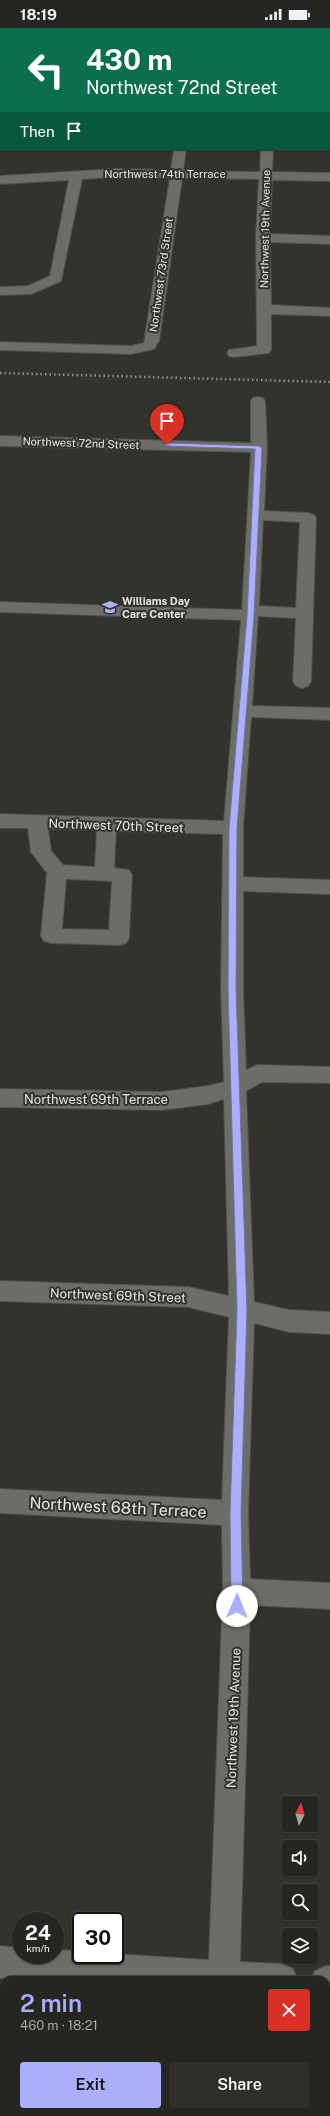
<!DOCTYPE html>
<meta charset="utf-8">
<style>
body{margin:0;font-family:"Public Sans",sans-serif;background:#2e2e2a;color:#f1f3f6;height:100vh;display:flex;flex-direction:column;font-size:15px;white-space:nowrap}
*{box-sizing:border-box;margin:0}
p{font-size:13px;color:#a4a5a5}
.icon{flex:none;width:22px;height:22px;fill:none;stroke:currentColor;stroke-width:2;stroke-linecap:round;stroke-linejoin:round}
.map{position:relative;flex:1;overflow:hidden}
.sheet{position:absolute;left:0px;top:1948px;width:330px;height:140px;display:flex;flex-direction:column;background:#262621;border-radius:12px 12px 0 0;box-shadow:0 1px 3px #0004,0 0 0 1px #42433f}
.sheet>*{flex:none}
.banner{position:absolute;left:0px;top:0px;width:330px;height:122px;box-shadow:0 1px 3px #0004,0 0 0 1px #42433f;background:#0b6e4f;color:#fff;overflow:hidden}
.needle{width:26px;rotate:5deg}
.fabs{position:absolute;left:282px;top:1768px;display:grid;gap:8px}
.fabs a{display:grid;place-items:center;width:36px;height:36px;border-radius:4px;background:#262621;box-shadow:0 1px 3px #0004,0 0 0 1px #42433f;font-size:20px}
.speed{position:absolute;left:12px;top:1884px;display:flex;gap:8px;font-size:20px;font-weight:700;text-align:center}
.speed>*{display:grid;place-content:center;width:52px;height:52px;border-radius:50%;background:#262621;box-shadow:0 1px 3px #0004,0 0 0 1px #42433f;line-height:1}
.speed small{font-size:10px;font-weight:400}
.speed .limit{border:2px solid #111;border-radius:6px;background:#fff;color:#111}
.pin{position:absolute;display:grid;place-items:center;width:34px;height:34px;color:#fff;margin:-41px -17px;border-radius:50% 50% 50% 0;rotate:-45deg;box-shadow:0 0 4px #0007}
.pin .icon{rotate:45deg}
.me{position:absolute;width:44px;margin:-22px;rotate:1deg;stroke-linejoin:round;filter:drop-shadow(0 0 3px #0008)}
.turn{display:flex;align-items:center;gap:14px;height:84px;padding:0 20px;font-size:18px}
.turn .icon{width:52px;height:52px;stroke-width:2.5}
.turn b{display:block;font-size:28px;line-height:34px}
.then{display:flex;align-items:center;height:38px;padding:0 20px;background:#0003;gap:8px;font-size:15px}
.round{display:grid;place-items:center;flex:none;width:42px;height:42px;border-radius:4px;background:#2e2e2a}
.summary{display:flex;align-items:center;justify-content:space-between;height:68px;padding:0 20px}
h1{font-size:24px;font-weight:600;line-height:30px;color:#abaffb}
.primary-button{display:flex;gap:8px;margin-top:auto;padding:8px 20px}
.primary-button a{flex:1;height:46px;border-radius:4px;background:#abaffb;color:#111;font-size:16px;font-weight:600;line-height:46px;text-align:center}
.primary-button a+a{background:#2e2e2a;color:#f1f3f6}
.status{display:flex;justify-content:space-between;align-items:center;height:28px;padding:0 20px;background:#262621;direction:ltr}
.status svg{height:11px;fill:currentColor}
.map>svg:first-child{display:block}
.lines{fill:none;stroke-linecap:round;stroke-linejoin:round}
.minor-casing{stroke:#4f504b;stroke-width:2}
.minor{fill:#6c6d66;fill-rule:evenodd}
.rail{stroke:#91928d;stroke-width:2.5;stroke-dasharray:1.5 3;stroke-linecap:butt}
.route{fill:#abaffb;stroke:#6f72a3}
.labels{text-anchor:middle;stroke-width:4;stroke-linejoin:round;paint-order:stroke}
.far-street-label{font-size:11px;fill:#e6e7e3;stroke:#32332c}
.far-poi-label{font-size:11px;font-weight:bold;fill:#e6e7e3;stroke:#32332c;text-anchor:start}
.street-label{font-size:13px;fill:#e6e7e3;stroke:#32332c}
.near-street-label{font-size:16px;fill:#e6e7e3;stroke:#32332c}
</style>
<div class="status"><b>18:19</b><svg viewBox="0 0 49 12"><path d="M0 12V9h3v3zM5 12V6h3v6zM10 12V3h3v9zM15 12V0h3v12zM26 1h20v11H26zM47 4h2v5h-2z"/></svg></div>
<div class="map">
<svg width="330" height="2088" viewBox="0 0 330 2088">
<rect width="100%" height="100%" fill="#32332c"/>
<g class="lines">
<defs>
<g id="minor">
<rect x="272" y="0" width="12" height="1"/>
<rect x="0" y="54" width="1" height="6"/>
<rect x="329" y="61" width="1" height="8"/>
<rect x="0" y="108" width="1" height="8"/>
<path d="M174,121H186L183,143L260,144L261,121H273L272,144L330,145V153L272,152L270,206L330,208V216L270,214L271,277L330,280V288L271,286V322L269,325L234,329L229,328L227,325L229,322L257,318L256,210L259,151L182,150L159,313L154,321L131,326L0,322V314L131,318L144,315L170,150L114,149L82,151L61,253L31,266L0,267V259L28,258L50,248L69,152L0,156V148L114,141L171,142Z"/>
<path d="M258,369L263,370L265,373L267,420L264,483L308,485L314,487L316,490L311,654L308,658L302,660L296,658L293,654L296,590L258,588L252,678L330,680V692L251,689L243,800V849L330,852V866L243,863V960L246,1042L258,1037L330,1039V1055L262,1054L246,1063L254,1274L289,1282L330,1284V1306L289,1304L254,1295L248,1485L250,1551L330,1555V1581L250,1577L240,1934L282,1936L293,1941L298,1952H36L0,1950V1918L21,1920V1927H55V1922L81,1923V1927L115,1926L209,1932L223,1563L222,1497L0,1485V1461L222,1472L229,1289L188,1279L0,1273V1253L188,1259L229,1268L224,1071L208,1076L162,1082L0,1079V1061L162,1064L208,1058L224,1054L221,960L223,806L116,803L114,840L129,842L132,847L129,910L126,915L119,917L51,915L44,913L41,908L47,845L31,824L28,800H0V786L224,793L241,592L0,584V574L242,582L251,424L0,418V408L251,415V373L253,370ZM263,492L300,494L296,580L259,578ZM48,801L97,802L95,839L63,837L51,823ZM66,851L112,853L109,902L62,901Z"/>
<path d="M326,1938H330V1970H326V1952H311L315,1943Z"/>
<rect x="204" y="2084" width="32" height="4"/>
</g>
</defs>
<use href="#minor" class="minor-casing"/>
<use href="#minor" class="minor"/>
<path class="rail" d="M0,345L330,354"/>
</g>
<path class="route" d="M167,415L259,418L262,420L254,588L237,800L236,960L247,1282L241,1485L243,1578L241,1582L237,1584L233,1582L231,1578L230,1485L237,1282L228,960L229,800L247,588L255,421L165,418V416Z"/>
<defs>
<symbol id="school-bare" viewBox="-9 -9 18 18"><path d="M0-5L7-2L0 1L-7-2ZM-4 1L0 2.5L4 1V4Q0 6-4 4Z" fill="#abaffb" stroke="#32332c" stroke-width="2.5" paint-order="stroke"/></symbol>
</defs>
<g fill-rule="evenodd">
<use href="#school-bare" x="99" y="568" width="22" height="22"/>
</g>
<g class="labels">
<g class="far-street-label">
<text x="165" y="150">Northwest 74th Terrace</text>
<text transform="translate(265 201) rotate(-89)" y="4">Northwest 19th Avenue</text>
<text transform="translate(161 247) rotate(-82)" y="4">Northwest 73rd Street</text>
<text transform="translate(81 415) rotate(2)" y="4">Northwest 72nd Street</text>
</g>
<g class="far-poi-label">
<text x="122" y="577">Williams Day<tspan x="122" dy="13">Care Center</tspan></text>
</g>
<g class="street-label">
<text transform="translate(116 797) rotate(2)" y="5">Northwest 70th Street</text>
<text x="96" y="1076">Northwest 69th Terrace</text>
<text transform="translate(118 1267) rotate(2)" y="5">Northwest 69th Street</text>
<text transform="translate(233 1690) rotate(-88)" y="5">Northwest 19th Avenue</text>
</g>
<g class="near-street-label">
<text transform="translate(118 1479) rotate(3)" y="6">Northwest 68th Terrace</text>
</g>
</g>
</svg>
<div class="fabs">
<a><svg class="needle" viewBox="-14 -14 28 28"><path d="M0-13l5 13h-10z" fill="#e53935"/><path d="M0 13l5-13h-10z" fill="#a4a5a5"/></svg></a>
<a><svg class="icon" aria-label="sound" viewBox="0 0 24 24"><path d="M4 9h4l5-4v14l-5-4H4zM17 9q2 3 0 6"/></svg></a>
<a><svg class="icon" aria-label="search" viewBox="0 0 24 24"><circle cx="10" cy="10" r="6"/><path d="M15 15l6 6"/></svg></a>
<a><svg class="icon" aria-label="layers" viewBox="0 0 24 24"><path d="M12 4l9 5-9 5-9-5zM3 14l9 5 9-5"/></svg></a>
</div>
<div class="speed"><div>24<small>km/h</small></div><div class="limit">30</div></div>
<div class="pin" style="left:167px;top:417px;background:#d93025"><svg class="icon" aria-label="arrive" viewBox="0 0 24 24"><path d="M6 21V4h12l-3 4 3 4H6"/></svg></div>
<svg class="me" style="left:237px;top:1578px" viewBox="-20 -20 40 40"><circle r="19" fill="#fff"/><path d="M0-13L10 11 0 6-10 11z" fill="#abaffb"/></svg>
<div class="banner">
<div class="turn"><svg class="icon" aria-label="left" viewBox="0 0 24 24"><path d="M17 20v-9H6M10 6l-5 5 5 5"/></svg><div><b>430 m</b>Northwest 72nd Street</div></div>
<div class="then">Then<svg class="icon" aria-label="arrive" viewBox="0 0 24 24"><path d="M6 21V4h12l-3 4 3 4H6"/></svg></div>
</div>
<section class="sheet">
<div class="summary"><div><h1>2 min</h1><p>460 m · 18:21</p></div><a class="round" style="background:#d93025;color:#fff"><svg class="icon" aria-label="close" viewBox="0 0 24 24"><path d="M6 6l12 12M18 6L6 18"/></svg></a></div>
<div class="primary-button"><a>Exit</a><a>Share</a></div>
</section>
</div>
